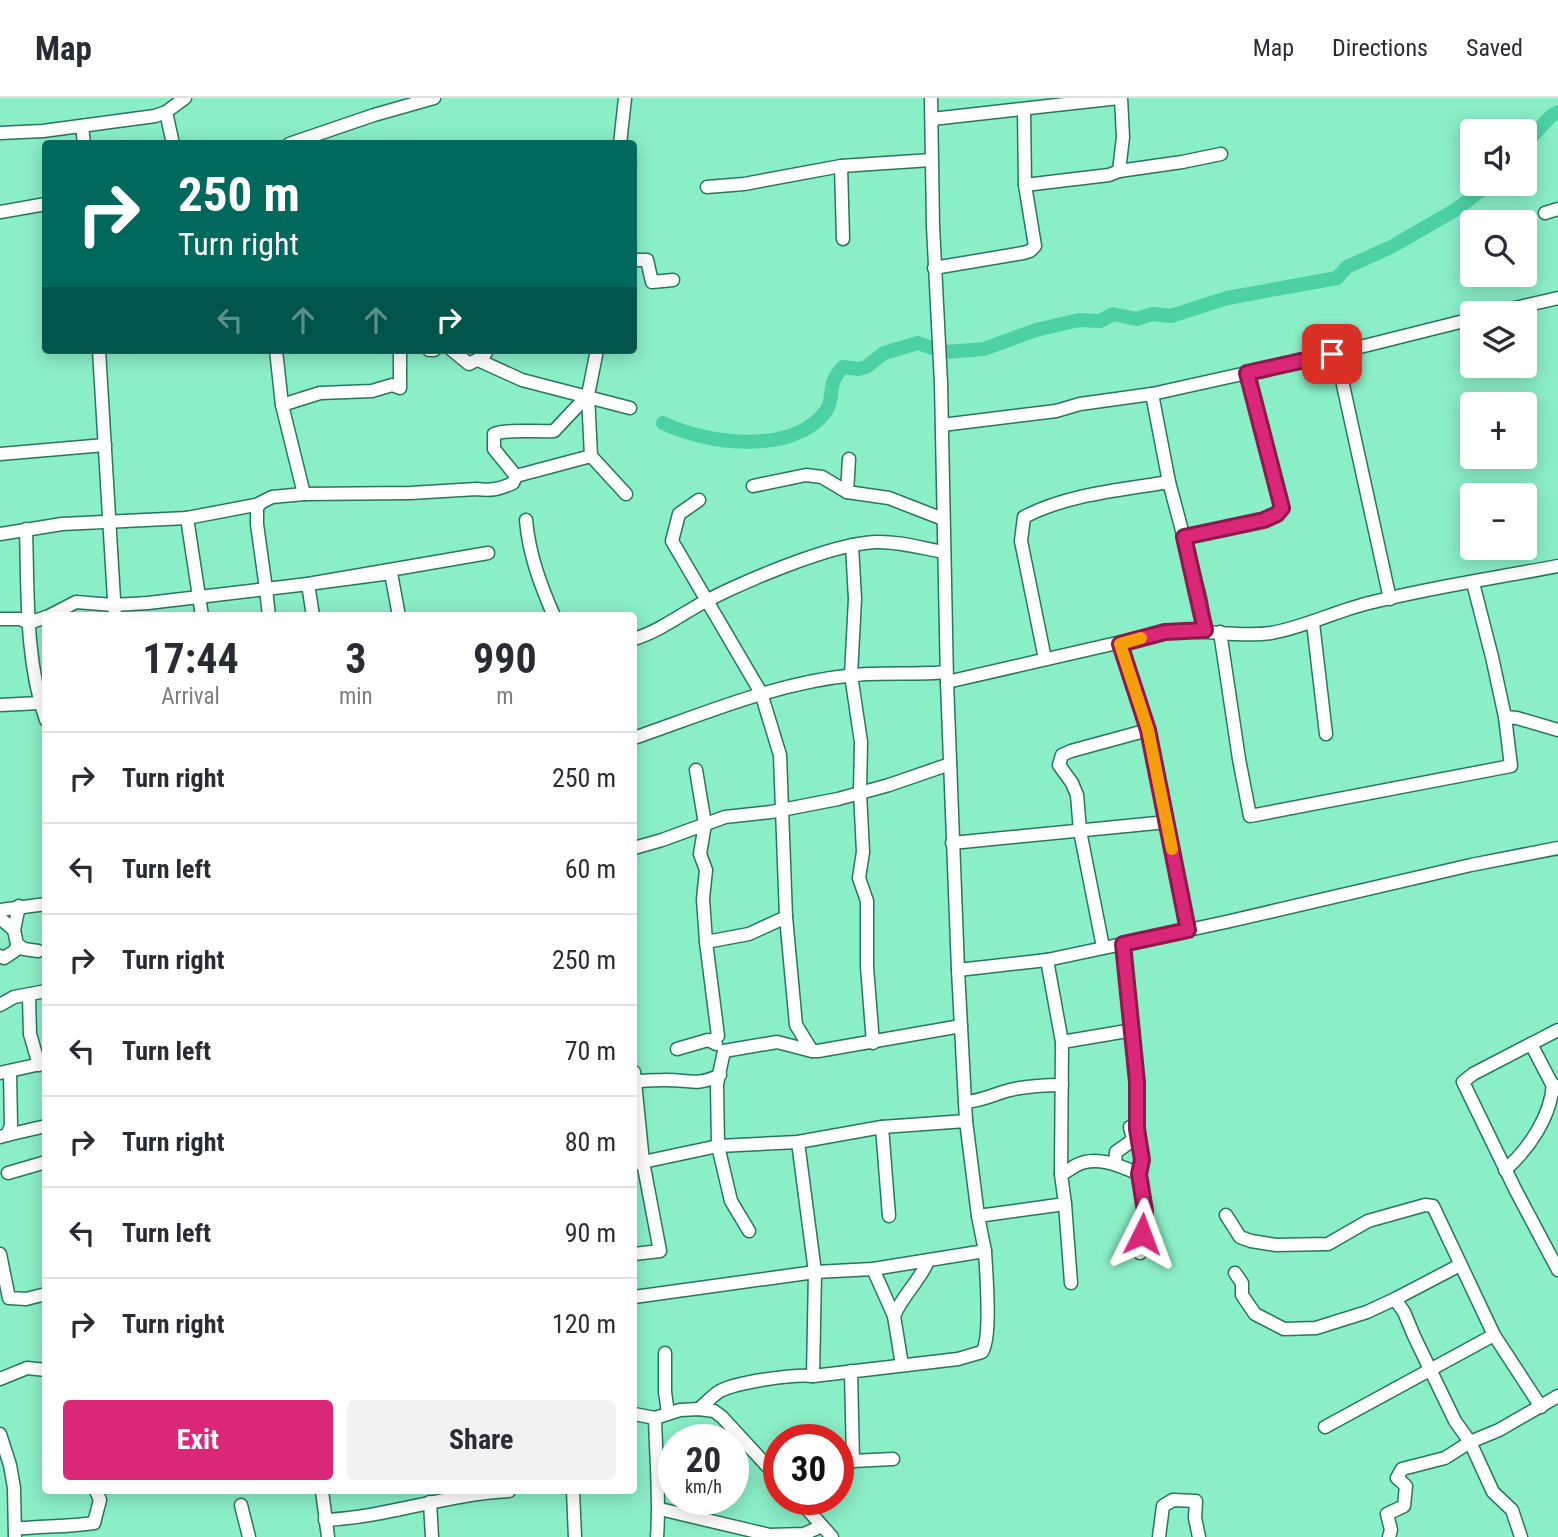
<!DOCTYPE html>
<meta charset="utf-8">
<style>
body{margin:0;font-family:"Roboto Condensed",sans-serif;background:#f2f2f3;color:#2b2b33;height:100vh;display:flex;flex-direction:column;font-size:26px;white-space:nowrap}
*{box-sizing:border-box;margin:0}
p{font-size:23px;color:#7c7c81}
.icon{flex:none;width:38px;height:38px;fill:none;stroke:currentColor;stroke-width:2;stroke-linecap:round;stroke-linejoin:round}
.map{position:relative;flex:1;overflow:hidden}
.side{position:absolute;left:42px;top:514px;width:595px;height:882px;display:flex;flex-direction:column;background:#fff;border-radius:7px;box-shadow:0 4px 18px #0003}
.side>*{flex:none}
.banner{position:absolute;left:42px;top:42px;width:595px;height:214px;border-radius:7px;box-shadow:0 4px 18px #0003;background:#00695c;color:#fff;overflow:hidden}
.fabs{position:absolute;left:1460px;top:21px;display:grid;gap:14px}
.fabs a{display:grid;place-items:center;width:77px;height:77px;border-radius:7px;background:#fff;box-shadow:0 4px 18px #0003;font-size:35px}
.speed{position:absolute;left:658px;top:1326px;display:flex;gap:14px;font-size:35px;font-weight:700;text-align:center}
.speed>*{display:grid;place-content:center;width:91px;height:91px;border-radius:50%;background:#fff;box-shadow:0 4px 18px #0003;line-height:1}
.speed small{font-size:18px;font-weight:400}
.speed .limit{border:10px solid #d22;background:#fff;color:#111}
.pin{position:absolute;display:grid;place-items:center;width:60px;height:60px;color:#fff;margin:-30px;border-radius:14px;box-shadow:0 4px 10px #0006}
.me{position:absolute;width:77px;margin:-38px;rotate:3deg;stroke-linejoin:round;filter:drop-shadow(0 0 5px #0008)}
.turn{display:flex;align-items:center;gap:24px;height:147px;padding:0 21px;font-size:32px}
.turn .icon{width:91px;height:91px;stroke-width:2.5}
.turn b{display:block;font-size:49px;line-height:60px}
.lanes{display:flex;align-items:center;height:66px;padding:0 21px;background:#0003;justify-content:center;gap:35px;direction:ltr}
.lanes .off{opacity:.35}
.eta{display:flex;justify-content:space-evenly;align-items:center;height:119px;text-align:center}
.eta b{font-size:42px;font-weight:700;line-height:49px}
.action{display:flex;gap:14px;margin-top:auto;padding:14px 21px}
.action a{flex:1;height:80px;border-radius:7px;background:#db2777;color:#fff;font-size:28px;font-weight:700;line-height:80px;text-align:center}
.action a+a{background:#f2f2f3;color:#2b2b33}
ul{padding:0;list-style:none}
li{display:flex;align-items:center;gap:21px;height:91px;padding:0 21px;border-top:2px solid #e1e1e2}
li div{flex:1}
li b{display:block;font-size:26px}
li em{font-style:normal}
header{display:flex;align-items:center;gap:42px;box-sizing:border-box;height:98px;padding:0 35px;background:#fff;border-bottom:2px solid #e1e1e2}
header strong{font-size:33px}
nav{display:flex;gap:38px;margin-inline-start:auto;font-size:24px}
.map>svg:first-child{display:block}
.lines{fill:none;stroke-linecap:round;stroke-linejoin:round}
.river{stroke:#4cd1a4;stroke-width:14}
.minor-casing{stroke:#28765b;stroke-width:15}
.minor{stroke:#fff;stroke-width:12}
.route-casing{stroke:#8e194d;stroke-width:18}
.route{stroke:#db2777;stroke-width:12}
.slow{stroke:#f59e0b;stroke-width:12}
</style>
<header>
<strong>Map</strong>
<nav><a>Map</a><a>Directions</a><a>Saved</a></nav>
</header>
<div class="map">
<svg width="1558" height="1439" viewBox="0 0 1558 1439">
<rect width="100%" height="100%" fill="#8aeec7"/>
<g class="lines">
<g class="river">
<path d="M1524,47L1551,18L1558,14"/>
<path d="M946,254L984,251L1036,232L1079,222L1100,223L1113,216L1137,221L1152,216L1171,218L1227,200L1337,180L1347,169L1393,148L1455,112L1490,86"/>
<path d="M663,325C706,346 793,358 826,313C836,298 825,288 843,269L858,271L866,269L884,255L918,245L932,250"/>
</g>
<defs>
<g id="minor">
<path d="M166,14L173,46"/>
<path d="M932,21L1119,0"/>
<path d="M82,28L84,46"/>
<path d="M0,35L43,33L155,18L166,14L185,0"/>
<path d="M289,46L374,17L434,0"/>
<path d="M620,46L625,0"/>
<path d="M841,68L843,141"/>
<path d="M1119,73L1182,64L1221,56"/>
<path d="M1025,87L1109,77L1119,73L1123,39L1121,0"/>
<path d="M707,89L744,86L841,68L931,62"/>
<path d="M0,114L46,106"/>
<path d="M1545,115L1558,111"/>
<path d="M634,162H647L652,184L673,182"/>
<path d="M934,170L1023,155L1030,153L1035,148L1025,87L1024,12"/>
<path d="M1493,215L1558,200"/>
<path d="M99,252L115,518"/>
<path d="M276,252L282,307L304,396L272,399L260,405L257,410V426L266,491L308,486L313,518"/>
<path d="M429,252H434"/>
<path d="M452,252L469,266L484,258L487,252"/>
<path d="M1336,255L1390,501"/>
<path d="M478,262L522,282L630,310"/>
<path d="M1152,296L1169,384L1200,500L1205,532"/>
<path d="M282,307L320,295L372,293L392,287L400,290V252"/>
<path d="M942,327L1056,313L1080,306L1152,296L1332,256L1472,221"/>
<path d="M0,356L105,347"/>
<path d="M591,358L626,396"/>
<path d="M849,361L847,394L889,400L943,421"/>
<path d="M516,378L494,351V336C507,331 537,334 554,333L588,297L597,252"/>
<path d="M753,388L806,377L822,379L847,394"/>
<path d="M304,396L410,395L477,391C491,393 500,391 513,385L516,378L591,358L588,297"/>
<path d="M699,402L679,416L672,443L761,595L780,657L786,819L796,927L812,953H818L961,928"/>
<path d="M187,420L202,518"/>
<path d="M526,422C529,456 540,486 554,518"/>
<path d="M26,431C28,494 25,562 46,622"/>
<path d="M0,436L62,426L187,420L260,406"/>
<path d="M1184,439L1264,422L1277,417L1282,409L1247,275"/>
<path d="M852,447L855,501L851,577L861,644L860,694L863,754L859,780L867,803V869L873,945"/>
<path d="M1473,485L1492,559L1505,619"/>
<path d="M49,518L76,504L113,507L148,505L266,491L269,518"/>
<path d="M399,518L391,475L308,486L488,455"/>
<path d="M0,521H20L29,525L46,519"/>
<path d="M1313,525L1326,636"/>
<path d="M1220,534L1239,661L1250,718L1511,668L1505,619L1517,620L1558,632"/>
<path d="M634,541C660,533 680,517 704,504C745,483 831,446 875,444C898,443 921,450 944,454"/>
<path d="M1120,546L1148,632L1188,832"/>
<path d="M1045,561L1021,443L1024,419C1068,396 1121,392 1169,384"/>
<path d="M947,584L1165,534C1200,530 1236,540 1271,535C1305,529 1336,513 1369,505C1431,489 1495,480 1558,468"/>
<path d="M0,607L40,605"/>
<path d="M634,640C706,615 778,584 855,577C885,574 916,577 946,574"/>
<path d="M696,672L705,726L700,756L706,772L703,801L706,844"/>
<path d="M952,745L1167,724"/>
<path d="M634,750L662,742L725,719L771,714L838,701L889,687L950,666"/>
<path d="M0,812L46,806"/>
<path d="M0,820L14,832L19,808"/>
<path d="M14,832L17,846L24,851L38,853"/>
<path d="M1123,846L1137,984V1031L1142,1062L1139,1076"/>
<path d="M1103,849L1080,733L1077,697L1072,685L1059,667L1062,657L1071,653L1148,632"/>
<path d="M0,858L4,860L16,852L17,846"/>
<path d="M958,872L1047,862L1226,824L1471,767L1558,750"/>
<path d="M29,898L30,936L39,967"/>
<path d="M0,907L14,899L46,893"/>
<path d="M1558,932L1473,976L1463,984L1516,1093L1558,1172"/>
<path d="M712,943L718,938L706,844L749,836L786,819"/>
<path d="M1062,944L1133,932"/>
<path d="M1531,946L1555,992"/>
<path d="M677,951L708,942L716,946"/>
<path d="M634,974L643,1064L634,1066"/>
<path d="M0,975L45,965"/>
<path d="M634,983C644,983 653,982 663,982C687,981 696,989 720,977"/>
<path d="M965,1004C982,1003 994,996 1010,992C1027,988 1044,987 1062,987"/>
<path d="M882,1029L889,1118"/>
<path d="M7,1037L46,1028"/>
<path d="M0,1039L7,1037L11,1028L10,973"/>
<path d="M798,1044L815,1174L813,1278"/>
<path d="M1115,1064L1116,1054L1133,1042L1130,1029"/>
<path d="M1505,1072C1529,1051 1551,1018 1553,986"/>
<path d="M8,1075L46,1064"/>
<path d="M1061,1076C1067,1074 1070,1071 1075,1068C1095,1056 1121,1068 1139,1076L1145,1113L1140,1155"/>
<path d="M1065,1106L1071,1185"/>
<path d="M1226,1117L1240,1139L1251,1143L1276,1147L1328,1146L1368,1123L1425,1107L1433,1108L1494,1237L1541,1309"/>
<path d="M978,1118L1065,1106L1061,1076L1062,944L1047,862"/>
<path d="M749,1133L731,1103L718,1048L717,986L724,953L777,944L812,953"/>
<path d="M0,1156L9,1200L26,1201L46,1196"/>
<path d="M634,1156L660,1153L643,1064L718,1048L798,1044L882,1029L966,1023"/>
<path d="M873,1171L894,1218L902,1267"/>
<path d="M1235,1175L1242,1185V1197L1255,1216L1284,1231L1316,1230L1367,1214L1395,1201L1404,1214L1414,1238L1455,1323L1470,1344L1499,1332L1558,1298"/>
<path d="M634,1199L815,1174L873,1171L985,1153L978,1118L966,1023L958,872L947,584L941,285L933,128L931,0"/>
<path d="M1395,1201L1460,1167"/>
<path d="M894,1218C902,1198 919,1184 928,1163"/>
<path d="M665,1255V1294L668,1315"/>
<path d="M0,1281L27,1270L46,1272"/>
<path d="M699,1311C706,1305 713,1297 720,1293C737,1284 793,1276 813,1278L958,1261L982,1254C992,1240 986,1173 985,1153"/>
<path d="M634,1316L655,1320L680,1312L699,1311L714,1313L722,1319L779,1381"/>
<path d="M655,1320C656,1360 660,1400 657,1439"/>
<path d="M1325,1329L1494,1237"/>
<path d="M0,1336L10,1367L14,1390L15,1439"/>
<path d="M838,1363H853L851,1273"/>
<path d="M853,1363L893,1361"/>
<path d="M322,1393L328,1439"/>
<path d="M573,1393L575,1439"/>
<path d="M799,1402L832,1439"/>
<path d="M430,1404L432,1439"/>
<path d="M241,1407L249,1439"/>
<path d="M660,1411L770,1437L804,1436L822,1428"/>
<path d="M325,1422C388,1419 447,1396 509,1393"/>
<path d="M15,1431C41,1428 68,1429 94,1425L100,1402L96,1393"/>
<path d="M1159,1439L1163,1408L1173,1402L1196,1403L1195,1420L1199,1439"/>
<path d="M1389,1439L1391,1432L1387,1416L1404,1408L1406,1388L1397,1380L1402,1371L1445,1360L1470,1344L1493,1394L1512,1412L1521,1439"/>
</g>
</defs>
<use href="#minor" class="minor-casing"/>
<use href="#minor" class="minor"/>
</g>
<g class="lines">
<defs>
<path id="route" d="M1142,1136L1145,1113L1139,1076L1142,1062L1137,1031V984L1123,846L1188,832L1148,632L1120,546L1165,534L1205,532L1184,439L1264,422L1277,416L1282,410L1247,275L1332,256"/>
</defs>
<use href="#route" class="route-casing"/>
<use href="#route" class="route"/>
<path class="slow" d="M1141,540L1120,546L1148,632L1172,751"/>
</g>
</svg>
<div class="fabs">
<a><svg class="icon" aria-label="sound" viewBox="0 0 24 24"><path d="M4 9h4l5-4v14l-5-4H4zM17 9q2 3 0 6"/></svg></a>
<a><svg class="icon" aria-label="search" viewBox="0 0 24 24"><circle cx="10" cy="10" r="6"/><path d="M15 15l6 6"/></svg></a>
<a><svg class="icon" aria-label="layers" viewBox="0 0 24 24"><path d="M12 4l9 5-9 5-9-5zM3 14l9 5 9-5"/></svg></a>
<a>+</a>
<a>−</a>
</div>
<div class="speed"><div>20<small>km/h</small></div><div class="limit">30</div></div>
<div class="pin" style="left:1332px;top:256px;background:#d93025"><svg class="icon" aria-label="arrive" viewBox="0 0 24 24"><path d="M6 21V4h12l-3 4 3 4H6"/></svg></div>
<svg class="me" style="left:1142px;top:1136px" viewBox="-20 -20 40 40"><path d="M0-17L14 15 0 8-14 15z" fill="#db2777" stroke="#fff" stroke-width="4"/></svg>
<div class="banner">
<div class="turn"><svg class="icon" aria-label="right" viewBox="0 0 24 24"><path d="M7 20v-9h11M14 6l5 5-5 5"/></svg><div><b>250 m</b>Turn right</div></div>
<div class="lanes"><svg class="icon off" aria-label="left" viewBox="0 0 24 24"><path d="M17 20v-9H6M10 6l-5 5 5 5"/></svg><svg class="icon off" aria-label="ahead" viewBox="0 0 24 24"><path d="M12 20V5M6 11l6-6 6 6"/></svg><svg class="icon off" aria-label="ahead" viewBox="0 0 24 24"><path d="M12 20V5M6 11l6-6 6 6"/></svg><svg class="icon" aria-label="right" viewBox="0 0 24 24"><path d="M7 20v-9h11M14 6l5 5-5 5"/></svg></div>
</div>
<section class="side">
<div class="eta">
<div><b>17:44</b><p>Arrival</p></div>
<div><b>3</b><p>min</p></div>
<div><b>990</b><p>m</p></div>
</div>
<ul>
<li><svg class="icon" aria-label="right" viewBox="0 0 24 24"><path d="M7 20v-9h11M14 6l5 5-5 5"/></svg><div><b>Turn right</b></div><em>250 m</em></li>
<li><svg class="icon" aria-label="left" viewBox="0 0 24 24"><path d="M17 20v-9H6M10 6l-5 5 5 5"/></svg><div><b>Turn left</b></div><em>60 m</em></li>
<li><svg class="icon" aria-label="right" viewBox="0 0 24 24"><path d="M7 20v-9h11M14 6l5 5-5 5"/></svg><div><b>Turn right</b></div><em>250 m</em></li>
<li><svg class="icon" aria-label="left" viewBox="0 0 24 24"><path d="M17 20v-9H6M10 6l-5 5 5 5"/></svg><div><b>Turn left</b></div><em>70 m</em></li>
<li><svg class="icon" aria-label="right" viewBox="0 0 24 24"><path d="M7 20v-9h11M14 6l5 5-5 5"/></svg><div><b>Turn right</b></div><em>80 m</em></li>
<li><svg class="icon" aria-label="left" viewBox="0 0 24 24"><path d="M17 20v-9H6M10 6l-5 5 5 5"/></svg><div><b>Turn left</b></div><em>90 m</em></li>
<li><svg class="icon" aria-label="right" viewBox="0 0 24 24"><path d="M7 20v-9h11M14 6l5 5-5 5"/></svg><div><b>Turn right</b></div><em>120 m</em></li>
</ul>
<div class="action"><a>Exit</a><a>Share</a></div>
</section>
</div>
